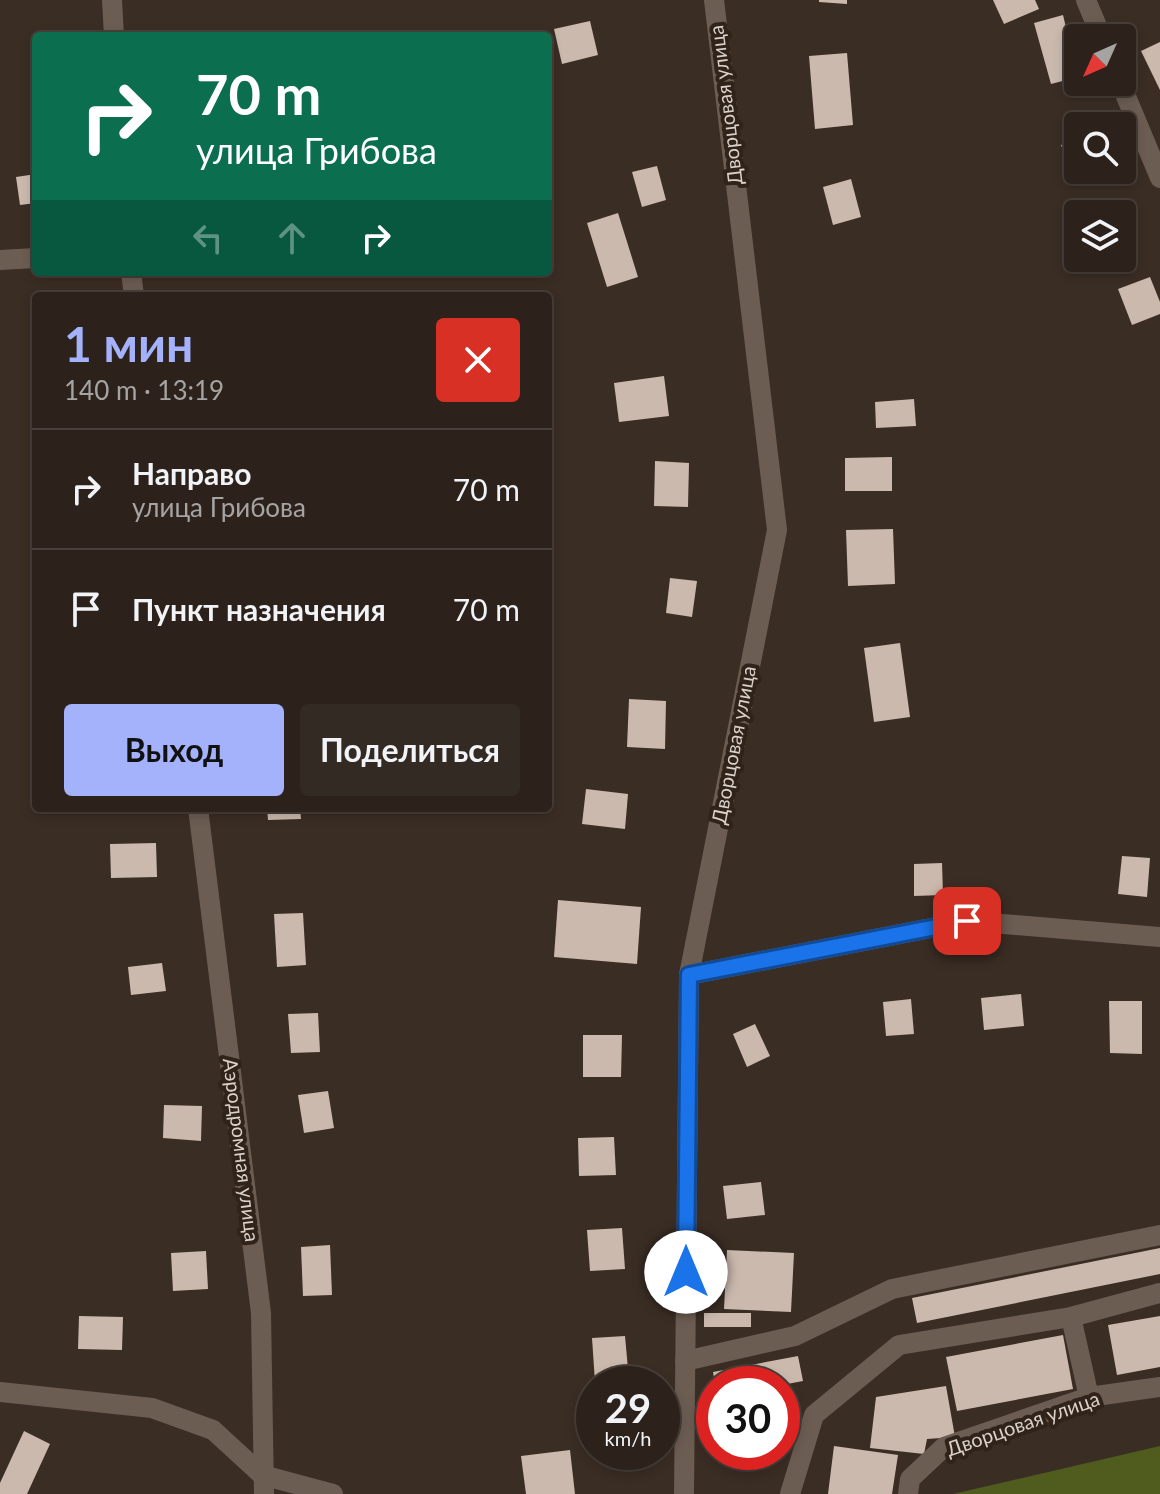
<!DOCTYPE html>
<html lang="ru">
<meta charset="utf-8">
<style>
body{margin:0;font-family:Lato,sans-serif;background:#342a24;color:#f1f3f6;height:100vh;display:flex;flex-direction:column;font-size:30px;white-space:nowrap}
*{box-sizing:border-box;margin:0}
p{font-size:26px;color:#a6a4a3}
.icon{flex:none;width:44px;height:44px;fill:none;stroke:currentColor;stroke-width:2;stroke-linecap:round;stroke-linejoin:round}
.map{position:relative;flex:1;overflow:hidden}
.sheet{position:absolute;left:32px;top:292px;width:520px;height:520px;display:flex;flex-direction:column;background:#2c221b;border-radius:8px;box-shadow:0 4px 12px #0003,0 0 0 2px #483f3a}
.sheet>*{flex:none}
.hud{position:absolute;left:32px;top:32px;width:520px;height:244px;border-radius:8px;box-shadow:0 4px 12px #0003,0 0 0 2px #483f3a;background:#0b6e4f;color:#fff;overflow:hidden}
.needle{width:52px;rotate:225deg}
.buttons{position:absolute;left:1064px;top:24px;display:grid;gap:16px}
.buttons a{display:grid;place-items:center;width:72px;height:72px;border-radius:8px;background:#2c221b;box-shadow:0 4px 12px #0003,0 0 0 2px #483f3a;font-size:40px}
.speed{position:absolute;left:576px;top:1366px;display:flex;gap:16px;font-size:40px;font-weight:700;text-align:center}
.speed>*{display:grid;place-content:center;width:104px;height:104px;border-radius:50%;background:#2c221b;box-shadow:0 4px 12px #0003,0 0 0 2px #483f3a;line-height:1}
.speed small{font-size:20px;font-weight:400}
.speed .limit{border:12px solid #d22;background:#fff;color:#111}
.pin{position:absolute;display:grid;place-items:center;width:68px;height:68px;color:#fff;margin:-34px;border-radius:16px;box-shadow:0 4px 12px #0006}
.me{position:absolute;width:88px;margin:-44px;rotate:0deg;stroke-linejoin:round;filter:drop-shadow(0 0 6px #0008)}
.turn{display:flex;align-items:center;gap:28px;height:168px;padding:0 32px;font-size:36px}
.turn .icon{width:104px;height:104px;stroke-width:2.5}
.turn b{display:block;font-size:56px;line-height:68px}
.lanes{display:flex;align-items:center;height:76px;padding:0 32px;background:#0003;justify-content:center;gap:40px;direction:ltr}
.lanes .off{opacity:.35}
.round{display:grid;place-items:center;flex:none;width:84px;height:84px;border-radius:8px;background:#342a24}
.head{display:flex;align-items:center;justify-content:space-between;height:136px;padding:0 32px}
h1{font-size:48px;font-weight:700;line-height:60px;color:#a4b2fc}
.button{display:flex;gap:16px;margin-top:auto;padding:16px 32px}
.button a{flex:1;height:92px;border-radius:8px;background:#a4b2fc;color:#111;font-size:32px;font-weight:700;line-height:92px;text-align:center}
.button a+a{background:#342a24;color:#f1f3f6}
ul{padding:0;list-style:none}
li{display:flex;align-items:center;gap:24px;height:120px;padding:0 32px;border-top:2px solid #483f3a}
li div{flex:1}
li b{display:block;font-size:30px}
li em{font-style:normal}
.map>svg:first-child{display:block}
.forest{fill:#4f5c1e}
.building{fill:#cbb9ae}
.lines{fill:none;stroke-linecap:round;stroke-linejoin:round}
.minor{stroke:#6c5d53;stroke-width:20}
.route-casing{stroke:#114b97;stroke-width:20}
.route{stroke:#1a73e8;stroke-width:14}
.labels{text-anchor:middle;stroke-width:8;stroke-linejoin:round;paint-order:stroke}
.street-label{font-size:20px;fill:#dad1cb;stroke:#30231a}
</style>
<div class="map">
<svg width="1160" height="1494" viewBox="0 0 1160 1494">
<rect width="100%" height="100%" fill="#3a2d24"/>
<path class="forest" d="M1160,1446V1494H953Z"/>
<g class="building">
<path d="M819,0H847V4L819,2Z"/>
<path d="M993,0H1035L1039,9L1004,24Z"/>
<path d="M1063,15L1078,77L1051,84L1034,23Z"/>
<path d="M590,21L598,55L562,64L554,29Z"/>
<path d="M1160,42V90L1141,51Z"/>
<path d="M847,53L853,125L815,129L809,56Z"/>
<path d="M1078,139V170H1108L1109,173L1077,185L1061,145Z"/>
<path d="M657,166L666,200L642,207L632,172Z"/>
<path d="M36,174V203L20,205L16,177Z"/>
<path d="M851,179L861,217L833,225L823,187Z"/>
<path d="M618,213L638,277L607,287L587,223Z"/>
<path d="M1150,277L1160,302V314L1132,325L1118,289Z"/>
<path d="M664,376L669,416L619,422L614,383Z"/>
<path d="M914,399L916,426L876,428L875,402Z"/>
<path d="M892,457V491H845V458Z"/>
<path d="M655,461L689,463L688,507L654,506Z"/>
<path d="M893,529L895,584L848,586L846,530Z"/>
<path d="M670,578L697,581L692,617L666,613Z"/>
<path d="M900,643L910,717L874,722L864,648Z"/>
<path d="M629,699L666,701L665,749L627,747Z"/>
<path d="M586,789L628,794L625,829L582,824Z"/>
<path d="M267,808H300L301,819L268,820Z"/>
<path d="M156,843L157,877L111,878L110,844Z"/>
<path d="M1122,856L1150,858L1147,897L1118,894Z"/>
<path d="M942,863L943,895L914,896V864Z"/>
<path d="M558,900L641,907L637,964L554,957Z"/>
<path d="M303,913L306,965L277,967L274,914Z"/>
<path d="M162,963L166,991L131,995L128,967Z"/>
<path d="M1021,994L1024,1026L984,1030L981,998Z"/>
<path d="M911,999L914,1034L886,1036L883,1002Z"/>
<path d="M1109,1001H1142V1054L1110,1053Z"/>
<path d="M318,1013L320,1052L291,1053L288,1014Z"/>
<path d="M755,1024L770,1056L747,1067L733,1034Z"/>
<path d="M583,1035H622L621,1077H583Z"/>
<path d="M328,1091L334,1128L304,1133L298,1095Z"/>
<path d="M164,1105L202,1106L201,1141L163,1138Z"/>
<path d="M614,1137L616,1175L579,1176L578,1138Z"/>
<path d="M761,1182L765,1215L727,1219L723,1186Z"/>
<path d="M622,1228L625,1269L590,1271L587,1230Z"/>
<path d="M330,1245L332,1295L303,1296L301,1247Z"/>
<path d="M1160,1248V1274L917,1323L912,1298Z"/>
<path d="M727,1250L794,1253L791,1312L724,1309Z"/>
<path d="M206,1251L208,1289L173,1291L171,1253Z"/>
<rect x="704" y="1313" width="47" height="14"/>
<path d="M79,1316L123,1317L122,1350L78,1349Z"/>
<path d="M1160,1316V1367L1117,1375L1108,1325Z"/>
<path d="M1063,1335L1073,1389L957,1411L946,1357Z"/>
<path d="M625,1336L629,1380L595,1382L592,1338Z"/>
<path d="M798,1356L803,1381L782,1385L715,1384L713,1372Z"/>
<path d="M946,1386L955,1437L927,1439L924,1454L870,1448L876,1397Z"/>
<path d="M24,1431L50,1444L27,1494H0V1483Z"/>
<path d="M834,1446L898,1455L892,1494H828Z"/>
<path d="M570,1450L575,1494H526L521,1456Z"/>
</g>
<g class="lines">
<g class="minor">
<path d="M112,0L114,36"/>
<path d="M1086,0L1102,38"/>
<path d="M1120,82L1160,178"/>
<path d="M0,260L36,258"/>
<path d="M131,272L134,296"/>
<path d="M198,808L261,1313L264,1494"/>
<path d="M689,975L967,921L1160,937"/>
<path d="M1071,1317L1089,1397"/>
<path d="M685,1361L795,1336L892,1289L1160,1235"/>
<path d="M0,1392L152,1408L213,1430L262,1475L333,1494"/>
<path d="M684,1494L689,975L777,530L714,0"/>
<path d="M790,1494L814,1415L899,1345L1071,1317L1160,1293"/>
<path d="M908,1494L910,1479L944,1447L1089,1397L1160,1387"/>
</g>
</g>
<g class="lines">
<defs>
<path id="route" d="M686,1272L689,975L967,921"/>
</defs>
<use href="#route" class="route-casing"/>
<use href="#route" class="route"/>
</g>
<g class="labels">
<g class="street-label">
<text transform="translate(726 105) rotate(-97)" y="7">Дворцовая улица</text>
<text transform="translate(734 745) rotate(-79)" y="7">Дворцовая улица</text>
<text transform="translate(241 1150) rotate(83)" y="7">Аэродромная улица</text>
<text transform="translate(1023 1424) rotate(-19)" y="7">Дворцовая улица</text>
</g>
</g>
</svg>
<div class="buttons">
<a><svg class="needle" viewBox="-14 -14 28 28"><path d="M0-13l5 13h-10z" fill="#e53935"/><path d="M0 13l5-13h-10z" fill="#a6a4a3"/></svg></a>
<a><svg class="icon" aria-label="search" viewBox="0 0 24 24"><circle cx="10" cy="10" r="6"/><path d="M15 15l6 6"/></svg></a>
<a><svg class="icon" aria-label="layers" viewBox="0 0 24 24"><path d="M12 4l9 5-9 5-9-5zM3 14l9 5 9-5"/></svg></a>
</div>
<div class="speed"><div>29<small>km/h</small></div><div class="limit">30</div></div>
<div class="pin" style="left:967px;top:921px;background:#d93025"><svg class="icon" aria-label="arrive" viewBox="0 0 24 24"><path d="M6 21V4h12l-3 4 3 4H6"/></svg></div>
<svg class="me" style="left:686px;top:1272px" viewBox="-20 -20 40 40"><circle r="19" fill="#fff"/><path d="M0-13L10 11 0 6-10 11z" fill="#1a73e8"/></svg>
<div class="hud">
<div class="turn"><svg class="icon" aria-label="right" viewBox="0 0 24 24"><path d="M7 20v-9h11M14 6l5 5-5 5"/></svg><div><b>70 m</b>улица Грибова</div></div>
<div class="lanes"><svg class="icon off" aria-label="left" viewBox="0 0 24 24"><path d="M17 20v-9H6M10 6l-5 5 5 5"/></svg><svg class="icon off" aria-label="ahead" viewBox="0 0 24 24"><path d="M12 20V5M6 11l6-6 6 6"/></svg><svg class="icon" aria-label="right" viewBox="0 0 24 24"><path d="M7 20v-9h11M14 6l5 5-5 5"/></svg></div>
</div>
<section class="sheet">
<div class="head"><div><h1>1 мин</h1><p>140 m · 13:19</p></div><a class="round" style="background:#d93025;color:#fff"><svg class="icon" aria-label="close" viewBox="0 0 24 24"><path d="M6 6l12 12M18 6L6 18"/></svg></a></div>
<ul>
<li><svg class="icon" aria-label="right" viewBox="0 0 24 24"><path d="M7 20v-9h11M14 6l5 5-5 5"/></svg><div><b>Направо</b><p>улица Грибова</p></div><em>70 m</em></li>
<li><svg class="icon" aria-label="arrive" viewBox="0 0 24 24"><path d="M6 21V4h12l-3 4 3 4H6"/></svg><div><b>Пункт назначения</b></div><em>70 m</em></li>
</ul>
<div class="button"><a>Выход</a><a>Поделиться</a></div>
</section>
</div>
